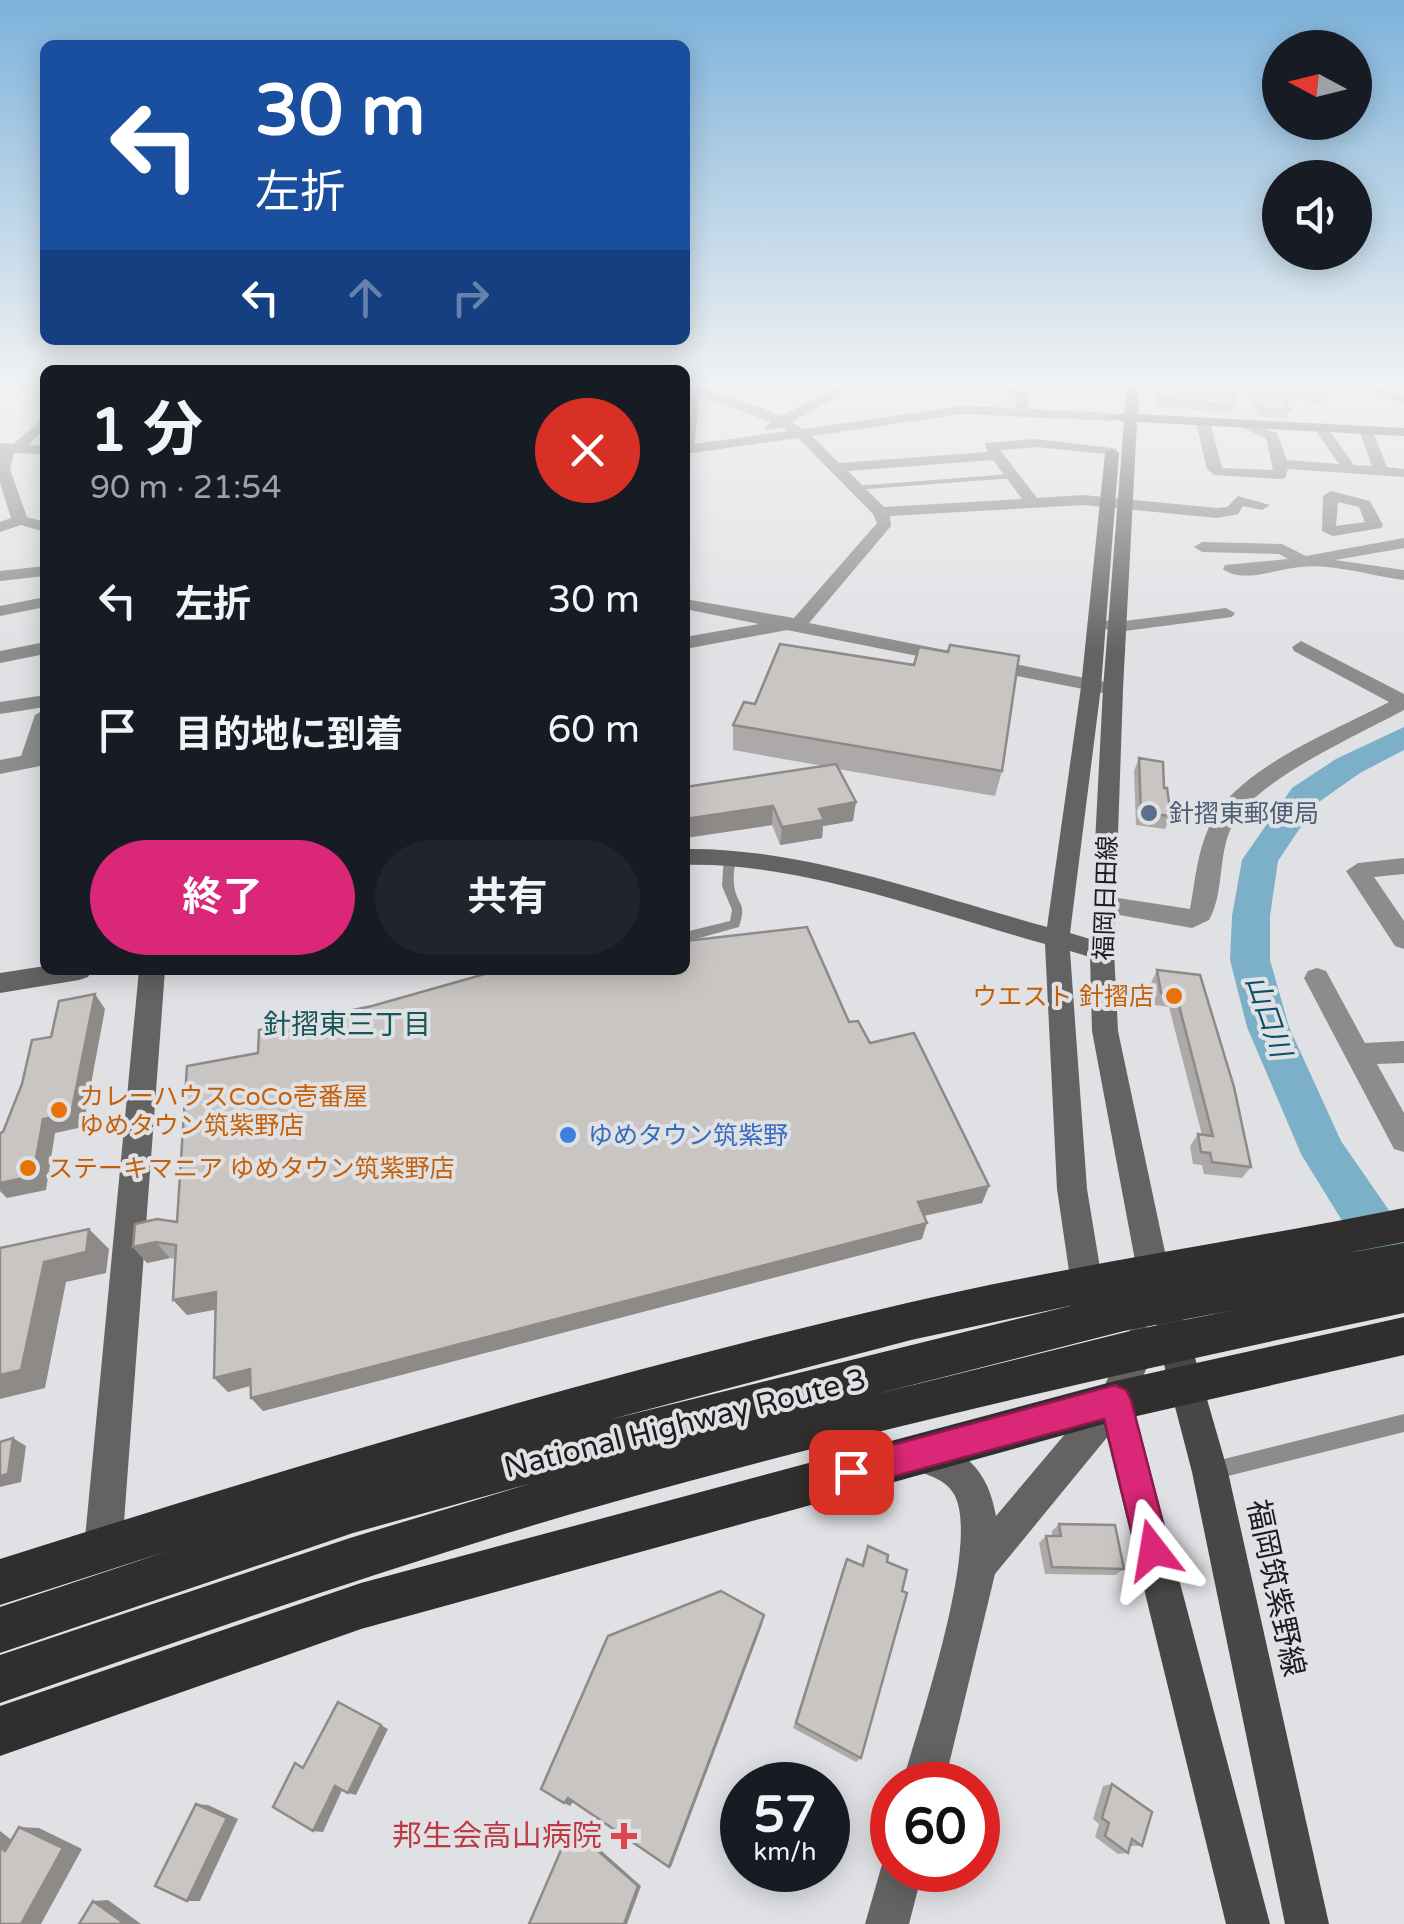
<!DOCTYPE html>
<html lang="ja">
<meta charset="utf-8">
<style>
body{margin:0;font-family:"Varela Round","Noto Sans JP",sans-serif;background:#20242c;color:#f1f3f6;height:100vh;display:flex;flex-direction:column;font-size:38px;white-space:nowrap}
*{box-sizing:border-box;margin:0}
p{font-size:32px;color:#9ea1a6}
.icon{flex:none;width:55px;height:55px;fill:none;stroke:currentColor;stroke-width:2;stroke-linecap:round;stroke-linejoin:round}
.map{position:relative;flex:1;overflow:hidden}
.side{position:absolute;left:40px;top:365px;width:650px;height:610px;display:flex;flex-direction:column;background:#171b24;border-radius:15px;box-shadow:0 5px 25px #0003}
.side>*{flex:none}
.guide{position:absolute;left:40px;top:40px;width:650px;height:305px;border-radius:15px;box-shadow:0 5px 25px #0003;background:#1a4fa0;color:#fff;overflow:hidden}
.needle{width:65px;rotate:277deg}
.buttons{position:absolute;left:1262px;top:30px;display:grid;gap:20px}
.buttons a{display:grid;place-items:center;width:110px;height:110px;border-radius:50%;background:#171b24;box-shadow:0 5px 25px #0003;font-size:50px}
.speed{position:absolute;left:720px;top:1762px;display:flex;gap:20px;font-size:50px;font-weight:700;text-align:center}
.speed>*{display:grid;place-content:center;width:130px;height:130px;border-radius:50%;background:#171b24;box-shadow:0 5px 25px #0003;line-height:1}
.speed small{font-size:25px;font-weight:400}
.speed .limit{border:15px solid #d22;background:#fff;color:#111}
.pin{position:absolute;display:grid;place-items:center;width:85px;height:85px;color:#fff;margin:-42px;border-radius:20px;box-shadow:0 5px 15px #0006}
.me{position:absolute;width:110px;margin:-55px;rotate:346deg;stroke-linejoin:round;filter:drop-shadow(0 0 8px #0008)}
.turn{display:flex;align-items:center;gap:35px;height:210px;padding:0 50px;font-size:45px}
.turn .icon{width:130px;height:130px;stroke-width:2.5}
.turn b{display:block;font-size:70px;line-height:85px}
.lanes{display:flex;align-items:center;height:95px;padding:0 50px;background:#0003;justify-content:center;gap:50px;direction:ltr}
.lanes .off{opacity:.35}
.round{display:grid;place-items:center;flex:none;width:105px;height:105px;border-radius:52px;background:#20242c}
.summary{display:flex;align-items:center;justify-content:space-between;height:170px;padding:0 50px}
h1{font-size:60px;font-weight:700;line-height:75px}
.action{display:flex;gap:20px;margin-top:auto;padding:20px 50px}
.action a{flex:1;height:115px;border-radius:60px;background:#db2777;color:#fff;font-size:40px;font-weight:700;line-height:115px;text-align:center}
.action a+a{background:#20242c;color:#f1f3f6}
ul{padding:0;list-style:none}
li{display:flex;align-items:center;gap:30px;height:130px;padding:0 50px}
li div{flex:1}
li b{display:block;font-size:38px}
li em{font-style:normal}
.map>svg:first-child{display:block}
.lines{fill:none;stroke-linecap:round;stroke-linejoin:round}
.river{fill:#7cb0c8;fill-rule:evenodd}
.lane{fill:#8c8c8a;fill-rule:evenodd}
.street{fill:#8c8c8a;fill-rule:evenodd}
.secondary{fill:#646361;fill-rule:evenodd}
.primary{fill:#484745;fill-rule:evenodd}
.highway{fill:#312f2d;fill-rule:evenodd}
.wall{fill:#ada9a8}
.shaded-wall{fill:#8d8a88}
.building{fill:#c9c5c3;stroke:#8d8a88;stroke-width:2.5}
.route{fill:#db2777;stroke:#8e194d;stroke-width:2.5}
.service-dot{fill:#5c6f8a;stroke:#e0e1e4;stroke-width:4}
.food-dot{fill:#e8710a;stroke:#e0e1e4;stroke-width:4}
.shop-dot{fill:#3f7fe0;stroke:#e0e1e4;stroke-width:4}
.health-dot{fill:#e0444e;stroke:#e0e1e4;stroke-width:4}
.labels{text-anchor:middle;stroke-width:8;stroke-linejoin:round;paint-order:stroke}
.service-label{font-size:25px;fill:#4e5e75;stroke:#e0e1e4;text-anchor:start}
.street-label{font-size:25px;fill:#1c1d1e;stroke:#e0e1e4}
.food-label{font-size:25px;fill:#c56008;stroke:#e0e1e4;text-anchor:start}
.shop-label{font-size:25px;fill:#366cbe;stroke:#e0e1e4;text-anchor:start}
.water-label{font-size:28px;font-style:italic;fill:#09516a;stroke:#e0e1e4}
.neighbourhood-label{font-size:28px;fill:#185558;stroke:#e0e1e4}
.near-street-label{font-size:30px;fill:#1c1d1e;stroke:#e0e1e4}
.near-health-label{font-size:30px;fill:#be3a42;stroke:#e0e1e4;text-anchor:end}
</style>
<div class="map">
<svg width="1404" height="1924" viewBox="0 0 1404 1924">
<rect width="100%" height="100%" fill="#e0e1e4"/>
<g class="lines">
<path class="river" d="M1404,727V750L1360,773L1316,804L1278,861L1270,916V960L1289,1027L1341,1141L1404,1232V1299L1386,1292L1301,1154L1247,1027L1230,960L1232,916L1242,860L1292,788L1336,759Z"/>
<g class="lane">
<path d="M1011,474H1014V478L855,490L851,488L855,486Z"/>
<path d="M730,852L736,856C735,865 733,875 734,884C736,906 748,900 739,927L685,942V932L730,921L732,910L722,886L724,856Z"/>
<path d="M475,970L500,972L510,970H538L536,973L532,975L500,982L481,978Z"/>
<path d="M1404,1414V1432L1212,1480L1206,1477L1203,1471L1206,1465L1212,1462Z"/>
</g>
<g class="street">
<path d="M685,383H695L782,416L845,383H861L792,422L803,429L962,406L1014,408L1017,399L984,383H1001L1029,394L1028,409L1113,413L1120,417L1113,421L962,414L812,436L839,463L987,452L985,443L1035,439L1112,448L1117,449V455L1035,447L1000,450L1037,498L1083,495L1217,508L1227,507L1238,496L1270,505L1262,510L1243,506L1238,514L1217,518L1083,505L890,516L891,526L809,623L1120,685V693L1113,695L787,630L685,649V637L759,624L685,609V599L794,618L877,523L873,514L798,438L685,454ZM700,396L771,422L765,427L767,430L782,427L788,431L694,444ZM993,460L1022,499L884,507L848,471Z"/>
<path d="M1137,383H1181L1200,388L1193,392Z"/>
<path d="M1347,383H1366L1404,395V403Z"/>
<path d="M43,388L45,389V397L36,392Z"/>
<path d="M45,417V429L28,445L45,446V454L14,453L10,469L27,517L45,522V532L21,525L0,532V522L11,518L0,483V443L13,444Z"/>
<path d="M1203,418L1210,422L1222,468L1273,470L1266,438L1240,427L1238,424L1245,420L1277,433L1287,460L1339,464L1313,427L1320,423L1325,424L1354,465L1372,466L1359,430L1371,427L1387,467L1404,469V477L1288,469L1285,478L1280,479L1214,475L1207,469L1196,422Z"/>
<path d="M1331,491L1370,501L1383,525L1381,528L1333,536L1322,531L1323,496ZM1338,502L1359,507L1365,522L1336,526Z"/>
<path d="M1404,538V548L1335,560L1404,570V580C1372,576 1332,563 1300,567C1276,569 1243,584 1223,569L1225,565L1288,559L1279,554L1202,552L1194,547L1202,542L1282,544L1306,556Z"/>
<path d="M45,566V576L0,581V571Z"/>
<path d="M45,597V607L0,616V606Z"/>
<path d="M1226,608L1235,613L1232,617L1117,632L1087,624L1096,619L1117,622Z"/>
<path d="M1301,641L1404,694V710C1360,734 1255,780 1233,824C1217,854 1225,892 1209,920L1192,928L1097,911L1093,905L1105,896L1190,909C1195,882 1197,853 1209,827C1235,768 1335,731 1389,702L1294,651L1292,647Z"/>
<path d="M45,642V654L0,663V651Z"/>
<path d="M45,695V707L0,714V702Z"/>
<path d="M45,709V765L0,774V760L21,756L35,715Z"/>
<path d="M1404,858V874L1374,877L1404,921V949L1395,946L1346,871L1358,863Z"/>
<path d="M1317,968L1326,971L1365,1043L1404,1041V1063L1377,1064L1404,1113V1152L1394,1149L1304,978L1308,971Z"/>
</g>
<g class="secondary">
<path d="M1127,383H1139L1138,414L1404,428V436L1137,422L1123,689L1114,951L1118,1031L1169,1271L1163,1300L1152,1304L1141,1300L1136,1289L1137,1271L1092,1031L1090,957L1070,951L1087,1189L1105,1298L1100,1309L1089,1313L1078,1309L1073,1298L1057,1189L1045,944C932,913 802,862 685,865V849C802,847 933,896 1047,927L1081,687L1105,453L1112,449L1119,453L1101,687L1070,933L1090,939L1103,689L1124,422L1106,417L1124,413Z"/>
<path d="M45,966V970H92L88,977L79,980L0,993V973Z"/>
<path d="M139,970H165L122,1549L116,1562L103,1568L90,1562L84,1549Z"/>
<path d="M1142,1326L1154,1330L1158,1342L1127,1413L995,1574L944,1785H902C918,1726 980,1547 955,1496C946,1478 926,1475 910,1468L904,1456L910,1444L922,1438C966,1450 988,1470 996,1516L1103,1389L1130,1330Z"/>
<path d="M892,1852V1870H923L909,1924H865L885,1854Z"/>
</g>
<g class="primary">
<path d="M1171,1314L1183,1319L1187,1330L1228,1472L1329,1924H1285L1192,1472L1155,1330L1159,1319Z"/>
<path d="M1115,1384L1127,1389L1132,1401L1270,1924H1226L1098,1401L1103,1389Z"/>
</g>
<g class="highway">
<path d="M1404,1208V1242L1347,1253L1404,1243V1313C1138,1369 872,1429 610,1503C404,1561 202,1633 0,1703V1655L350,1538L532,1483L353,1533L0,1653V1607L168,1551L0,1605V1559C299,1464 601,1374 907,1303C1072,1265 1239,1241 1404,1208ZM1074,1305L608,1420L911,1340ZM1234,1310L1134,1330L873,1395L1124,1331Z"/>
<path d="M1404,1317V1355L1115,1421L361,1629L0,1756V1706L361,1583L1115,1381Z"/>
</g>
</g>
<g class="wall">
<path d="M1205,383H1232L1230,387Z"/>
<path d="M1245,383H1331L1322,404L1282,396L1290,410L1287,418L1260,417L1244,388Z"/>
<path d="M1150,384L1233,389L1234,406L1232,413L1155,406L1159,392L1148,391Z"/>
<path d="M733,725L1002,771L995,796L838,769L853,821L823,826L822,838L780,845L772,825L685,838L823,766L733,750Z"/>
<path d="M1139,758L1164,788L1171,816L1165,829L1136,825L1134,771Z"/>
<path d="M1157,970L1200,975L1251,1167L1242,1178L1204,1174L1202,1165L1193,1164L1190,1146L1198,1134L1202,1135L1169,1007L1155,1005L1151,983Z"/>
<path d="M849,1022L870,1043L989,1186L982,1203L924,1216L922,1239L263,1411L251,1398V1386L228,1392L214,1378L216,1309L187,1315L175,1259L170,1258L147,1263L133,1247L177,1222Z"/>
<path d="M1059,1524L1124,1569L1115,1575L1045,1574L1039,1543L1046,1536H1052V1531Z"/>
<path d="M868,1546L861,1758L856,1762L793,1728L843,1568L847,1559L861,1565Z"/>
<path d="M1112,1784L1142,1846H1130L1128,1853L1118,1854L1095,1837L1099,1824L1093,1819L1103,1786Z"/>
</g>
<g class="shaded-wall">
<path d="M856,802L853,821L823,826L822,838L780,845L782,827L819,809Z"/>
<path d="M773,806L772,825L685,838V819Z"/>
<path d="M95,994L105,1009L83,1127L55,1133L46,1190L7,1198L0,1191V1182L43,1119Z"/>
<path d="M989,1186L982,1203L913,1218L918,1202Z"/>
<path d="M927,1223L922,1239L263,1411L251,1398Z"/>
<path d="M89,1229L109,1249L106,1273L66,1282L45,1388L0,1399V1375L44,1262Z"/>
<path d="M156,1242L170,1258L147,1263L133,1247Z"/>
<path d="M216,1292L229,1307L187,1315L173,1300Z"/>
<path d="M250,1369L262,1382L228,1392L214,1378Z"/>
<path d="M13,1438L26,1446L21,1482L0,1487V1476Z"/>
<path d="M764,1615L762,1625L671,1867H669Z"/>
<path d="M338,1702L388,1729L356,1795L348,1793Z"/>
<path d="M335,1786L343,1788L323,1832L313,1831Z"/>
<path d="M568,1798L574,1801L570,1806L564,1803Z"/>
<path d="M196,1804L208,1805L238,1819L200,1901H187Z"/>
<path d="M19,1827L39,1828L82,1849L41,1924H21Z"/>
<path d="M571,1827L577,1829L641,1886L627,1924H624Z"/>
<path d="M0,1831L26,1851H5L0,1847Z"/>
<path d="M108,1900L141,1924H125L93,1901Z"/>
</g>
<g class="building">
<path d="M1248,383H1331L1326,396L1276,387L1290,410L1263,409Z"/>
<path d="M1150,384L1233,389L1234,406L1157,398L1161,385Z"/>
<path d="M780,644L914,665L919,647L948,652L950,645L1019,656L1002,771L733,725L744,702L755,704Z"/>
<path d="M1139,758L1163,762L1164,788H1167L1171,816L1141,813Z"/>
<path d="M836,764L856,802L819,809L824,820L782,827L773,806L685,819V787Z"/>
<path d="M807,927L849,1022L858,1021L870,1043L914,1033L989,1186L918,1202L927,1223L251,1398L250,1369L214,1378L216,1292L173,1300L176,1245L156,1242L133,1247L135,1224L157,1219L177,1222L187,1066L258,1053L259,1030L372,1006L499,970H685V941Z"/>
<path d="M1157,970L1200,975L1234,1087L1251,1167L1212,1162L1210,1153L1201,1152L1198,1134L1213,1136L1176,994L1161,993Z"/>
<path d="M95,994L71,1114L43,1119L33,1176L0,1183V1133L3,1132L22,1084L32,1040L51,1037L59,1001Z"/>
<path d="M89,1229L86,1252L44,1262L21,1370L0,1375V1248Z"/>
<path d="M13,1438L8,1474L0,1476V1442Z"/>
<path d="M1059,1524L1115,1525L1124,1569L1052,1567L1046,1536H1061Z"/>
<path d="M868,1546L888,1555L887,1562L907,1570L902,1591L907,1593L861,1758L796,1723L847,1559L863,1566Z"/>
<path d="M721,1591L764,1615L669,1867L568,1798L564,1803L541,1789L608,1636Z"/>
<path d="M338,1702L381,1725L348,1793L335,1786L313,1831L273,1807L295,1763L303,1768Z"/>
<path d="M1112,1784L1152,1812L1142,1846L1132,1839L1128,1853L1105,1836L1109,1823L1102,1818Z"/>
<path d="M196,1804L227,1818L187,1901L155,1886Z"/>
<path d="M19,1827L63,1848L21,1924H0V1847L5,1851Z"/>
<path d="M571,1827L638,1886L624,1924H529Z"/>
<path d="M93,1901L125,1924H79Z"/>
</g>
<linearGradient id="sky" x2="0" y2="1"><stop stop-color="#7db2db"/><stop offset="0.59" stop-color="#f1f2f3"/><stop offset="1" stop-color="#f1f2f3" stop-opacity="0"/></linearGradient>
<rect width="1404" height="652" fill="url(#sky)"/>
<path class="route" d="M1115,1385L1126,1390L1131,1400L1170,1550L1165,1562L1153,1567L1141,1562L1136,1550L1104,1419L851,1488L839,1483L835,1472L839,1460L851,1456Z"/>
<circle class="service-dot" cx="1149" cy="813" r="10"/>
<g class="food-dot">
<circle cx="1174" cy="996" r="10"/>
<circle cx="59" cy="1110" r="10"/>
<circle cx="28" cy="1168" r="10"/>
</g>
<circle class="shop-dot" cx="568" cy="1135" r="10"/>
<path class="health-dot" d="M619 1821h10v10h10v10h-10v10h-10v-10h-10v-10h10z"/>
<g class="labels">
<g class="service-label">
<text x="1169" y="822">針摺東郵便局</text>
</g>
<g class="street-label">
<text transform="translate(1105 898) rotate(-88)" y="9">福岡日田線</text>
</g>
<g class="food-label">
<text x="1154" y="1005" text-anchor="end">ウエスト 針摺店</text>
<text x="79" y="1105">カレーハウスCoCo壱番屋<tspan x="79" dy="29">ゆめタウン筑紫野店</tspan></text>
<text x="48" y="1177">ステーキマニア ゆめタウン筑紫野店</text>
</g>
<g class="shop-label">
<text x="588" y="1144">ゆめタウン筑紫野</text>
</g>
<g class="water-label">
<text transform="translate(1269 1016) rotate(71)" y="10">山口川</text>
</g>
<g class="neighbourhood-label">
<text x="347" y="1034">針摺東三丁目</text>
</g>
<g class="near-street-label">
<text transform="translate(685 1423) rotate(-14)" y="10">National Highway Route 3</text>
<text transform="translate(1276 1588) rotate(78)" y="10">福岡筑紫野線</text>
</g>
<g class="near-health-label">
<text x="602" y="1846">邦生会高山病院</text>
</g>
</g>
</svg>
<div class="buttons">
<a><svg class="needle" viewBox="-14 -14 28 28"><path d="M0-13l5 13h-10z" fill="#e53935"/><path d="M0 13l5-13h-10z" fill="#9ea1a6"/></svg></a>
<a><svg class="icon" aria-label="sound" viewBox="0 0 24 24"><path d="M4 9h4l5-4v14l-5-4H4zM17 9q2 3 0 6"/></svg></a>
</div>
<div class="speed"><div>57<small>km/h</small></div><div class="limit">60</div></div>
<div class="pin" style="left:851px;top:1472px;background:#d93025"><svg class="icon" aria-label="arrive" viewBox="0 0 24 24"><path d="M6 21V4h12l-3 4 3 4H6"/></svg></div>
<svg class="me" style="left:1153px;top:1550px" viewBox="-20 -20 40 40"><path d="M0-17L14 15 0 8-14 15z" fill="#db2777" stroke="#fff" stroke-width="4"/></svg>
<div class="guide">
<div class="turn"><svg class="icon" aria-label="left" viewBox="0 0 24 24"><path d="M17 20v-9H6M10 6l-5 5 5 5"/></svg><div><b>30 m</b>左折</div></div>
<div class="lanes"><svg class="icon" aria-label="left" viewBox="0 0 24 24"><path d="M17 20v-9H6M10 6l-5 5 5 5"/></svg><svg class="icon off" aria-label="ahead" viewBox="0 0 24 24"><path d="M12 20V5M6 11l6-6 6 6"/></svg><svg class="icon off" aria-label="right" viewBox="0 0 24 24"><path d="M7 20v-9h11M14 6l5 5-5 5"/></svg></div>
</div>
<section class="side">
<div class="summary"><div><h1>1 分</h1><p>90 m · 21:54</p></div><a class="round" style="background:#d93025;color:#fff"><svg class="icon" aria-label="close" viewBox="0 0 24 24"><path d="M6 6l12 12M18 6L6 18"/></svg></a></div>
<ul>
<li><svg class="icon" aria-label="left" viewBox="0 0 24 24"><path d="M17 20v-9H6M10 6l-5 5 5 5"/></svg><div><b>左折</b></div><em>30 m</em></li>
<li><svg class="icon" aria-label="arrive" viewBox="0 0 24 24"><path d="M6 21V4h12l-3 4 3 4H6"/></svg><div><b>目的地に到着</b></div><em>60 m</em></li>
</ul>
<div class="action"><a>終了</a><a>共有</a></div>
</section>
</div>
